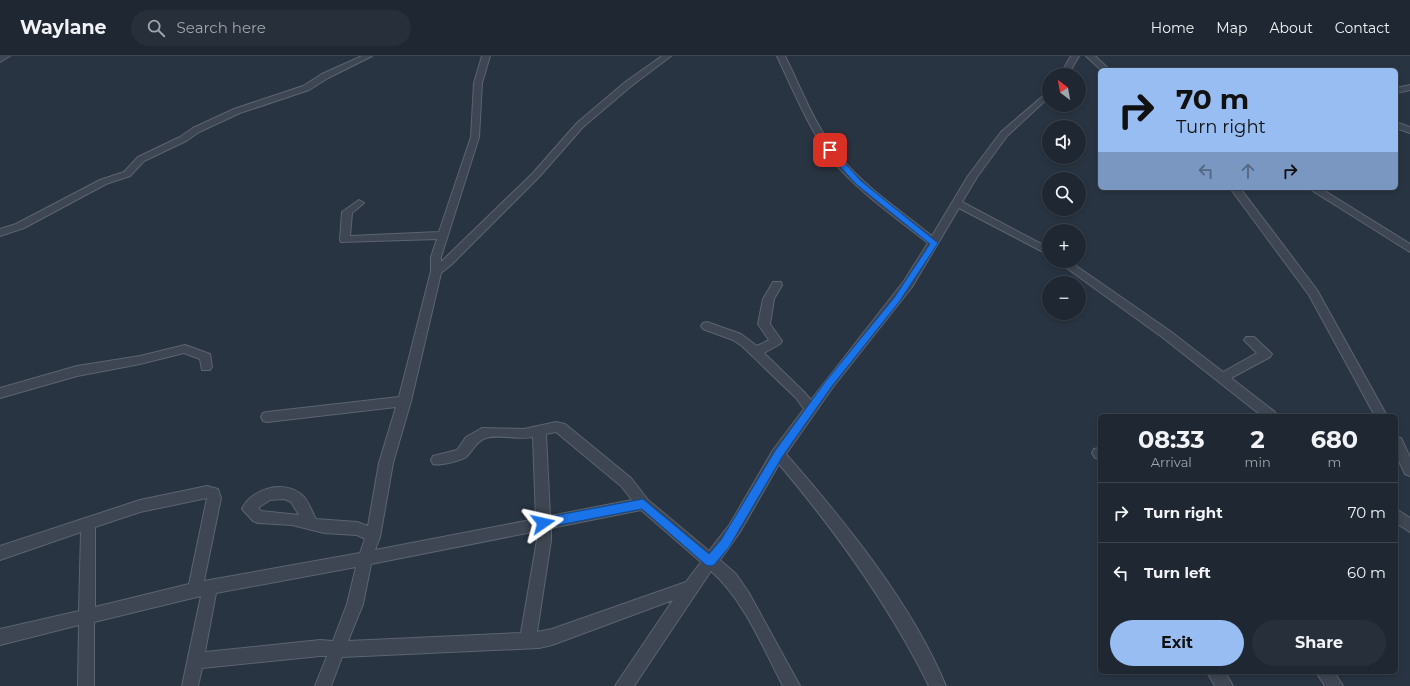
<!DOCTYPE html>
<meta charset="utf-8">
<style>
body{margin:0;font-family:Montserrat,sans-serif;background:#272f3a;color:#f1f3f6;height:100vh;display:flex;flex-direction:column;font-size:15px;white-space:nowrap}
*{box-sizing:border-box;margin:0}
p{font-size:13px;color:#a1a5ac}
.icon{flex:none;width:22px;height:22px;fill:none;stroke:currentColor;stroke-width:2;stroke-linecap:round;stroke-linejoin:round}
.map{position:relative;flex:1;overflow:hidden}
.sheet{position:absolute;left:1098px;top:358px;width:300px;height:260px;display:flex;flex-direction:column;background:#1f2732;border-radius:6px;box-shadow:0 2px 6px #0003,0 0 0 1px #3c444d}
.sheet>*{flex:none}
.hud{position:absolute;left:1098px;top:12px;width:300px;height:122px;border-radius:6px;box-shadow:0 2px 6px #0003,0 0 0 1px #3c444d;background:#98bdf2;color:#111;overflow:hidden}
.needle{width:26px;rotate:329deg}
.controls{position:absolute;left:1042px;top:12px;display:grid;gap:8px}
.controls a{display:grid;place-items:center;width:44px;height:44px;border-radius:50%;background:#1f2732;box-shadow:0 2px 6px #0003,0 0 0 1px #3c444d;font-size:20px}
.pin{position:absolute;display:grid;place-items:center;width:34px;height:34px;color:#fff;margin:-17px;border-radius:8px;box-shadow:0 2px 6px #0006}
.me{position:absolute;width:44px;margin:-22px;rotate:79deg;stroke-linejoin:round;filter:drop-shadow(0 0 3px #0008)}
.turn{display:flex;align-items:center;gap:14px;height:84px;padding:0 12px;font-size:18px}
.turn .icon{width:52px;height:52px;stroke-width:2.5}
.turn b{display:block;font-size:28px;line-height:34px}
.lanes{display:flex;align-items:center;height:38px;padding:0 12px;background:#0003;justify-content:center;gap:20px;direction:ltr}
.lanes .off{opacity:.35}
.eta{display:flex;justify-content:space-evenly;align-items:center;height:68px;text-align:center}
.eta b{font-size:24px;font-weight:700;line-height:28px}
.primary-button{display:flex;gap:8px;margin-top:auto;padding:8px 12px}
.primary-button a{flex:1;height:46px;border-radius:24px;background:#98bdf2;color:#111;font-size:16px;font-weight:700;line-height:46px;text-align:center}
.primary-button a+a{background:#272f3a;color:#f1f3f6}
ul{padding:0;list-style:none}
li{display:flex;align-items:center;gap:12px;height:60px;padding:0 12px;border-top:1px solid #3c444d}
li div{flex:1}
li b{display:block;font-size:15px}
li em{font-style:normal}
header{display:flex;align-items:center;gap:24px;box-sizing:border-box;height:56px;padding:0 20px;background:#1f2732;border-bottom:1px solid #3c444d}
header strong{font-size:19px}
nav{display:flex;gap:22px;margin-inline-start:auto;font-size:14px}
.search{width:280px;height:36px;background:#272f3a;display:flex;align-items:center;gap:10px;box-sizing:border-box;padding:0 14px;border-radius:22px;color:#a1a5ac;font-size:15px}
.map>svg:first-child{display:block}
.lines{fill:none;stroke-linecap:round;stroke-linejoin:round}
.minor-casing{stroke:#5b646f;stroke-width:2}
.minor{fill:#3d4652;fill-rule:evenodd}
.route{fill:#1a73e8;stroke:#114b97}
</style>
<header>
<strong>Waylane</strong>
<div class="search"><svg class="icon" aria-label="search" viewBox="0 0 24 24"><circle cx="10" cy="10" r="6"/><path d="M15 15l6 6"/></svg>Search here</div>
<nav><a>Home</a><a>Map</a><a>About</a><a>Contact</a></nav>
</header>
<div class="map">
<svg width="1410" height="630" viewBox="0 0 1410 630">
<rect width="100%" height="100%" fill="#293442"/>
<g class="lines">
<defs>
<g id="minor">
<path d="M0,0H10L0,6Z"/>
<path d="M362,0H372L328,22L309,34L240,57L199,76L186,85L144,105L130,120L106,128L24,172L0,180V173L16,168L100,124L124,116L138,101L180,81L193,72L234,53L303,30L322,18Z"/>
<path d="M482,0H490L482,27L479,81L441,201V206L533,117L577,67L624,27L662,0H671L630,31L583,71L539,121L451,209L441,217L411,345L393,407L380,481L375,494L536,463L533,381C518,384 498,378 486,382C476,385 473,395 466,401C461,405 439,410 433,408L431,404L433,400L457,394L466,381L482,372L524,373L556,366L565,368L631,422L648,444L709,495L730,468L773,394L804,353L796,342L742,290L733,284L703,273L701,270L703,267L707,266L741,278L757,290L769,284L758,268L763,243L773,226H781L782,229L774,243L770,268L782,285L780,288L764,297L804,336L811,344L904,225L928,187C899,164 855,133 833,105C809,73 794,36 777,0H785C802,34 816,73 841,102C866,132 901,155 932,180L968,120L1001,76L1049,35V41L1007,80L977,121L962,146L1049,192V199L959,152L912,231L833,331L786,398C845,466 911,546 946,630H929C889,549 837,477 779,408L740,476L720,504L736,518L749,537L800,630H783C763,592 744,544 711,515L634,630H615L673,544L552,589L539,592L342,601L331,630H315L327,600H320L202,612L198,630H182L201,540L94,566V630H78L79,569L0,589V573L79,555L81,476L0,504V490L140,444L207,430L218,433L221,442L204,525L360,497L365,483L357,479L324,477L292,469L258,467L253,465L242,453C251,433 284,423 302,439C309,445 311,455 316,463L357,466L368,470L379,407L396,351L267,366L263,365L261,361L263,357L267,356L399,341L431,215V201L437,183L341,186L340,184L342,156L359,144L364,147L352,157L350,180L439,176L471,81L474,27ZM556,376L621,430L632,444L550,460L546,378ZM207,442L189,528L95,551V471L140,456ZM284,443L291,446L299,459L261,455L258,452L270,444ZM641,454L701,506L686,526L552,573L537,576L551,484V472ZM537,475V484L521,577L348,585L363,548L371,508ZM356,511L347,548L333,585L320,584L205,596L216,537Z"/>
<path d="M1071,0H1079L1068,19H1060Z"/>
<path d="M1086,0H1095L1110,14H1101Z"/>
<path d="M1410,29V34L1396,37V32Z"/>
<path d="M1396,66L1410,71V77L1396,72Z"/>
<path d="M1230,132H1240L1317,234L1387,360H1375L1309,239Z"/>
<path d="M1308,132H1320L1410,188V196Z"/>
<path d="M1057,205H1069L1170,275L1223,316L1257,297L1244,284L1246,281H1254L1272,298L1270,301L1231,322L1275,356L1277,360H1262L1162,281Z"/>
<path d="M185,289L210,298L212,311L210,314H202L200,303L184,297L140,308L77,320L0,342V332L77,310L140,300Z"/>
<path d="M1396,381L1401,382L1410,401V420L1405,418L1396,399Z"/>
<path d="M1099,392H1100V403L1095,402L1092,397L1094,393Z"/>
<path d="M1396,453L1410,462V476L1396,467Z"/>
<path d="M1207,616H1225L1233,630H1215Z"/>
<path d="M1316,616H1334L1343,630H1325Z"/>
</g>
</defs>
<use href="#minor" class="minor-casing"/>
<use href="#minor" class="minor"/>
</g>
<path class="route" d="M827,93H832L861,125L938,187L899,246L832,330L782,401L729,491L714,509L710,510L706,509L642,453L543,472L539,470L538,467L539,464L543,462L643,443L709,498L721,484L775,395L826,325L894,242L930,188L856,128L827,96Z"/>
</svg>
<div class="controls">
<a><svg class="needle" viewBox="-14 -14 28 28"><path d="M0-13l5 13h-10z" fill="#e53935"/><path d="M0 13l5-13h-10z" fill="#a1a5ac"/></svg></a>
<a><svg class="icon" aria-label="sound" viewBox="0 0 24 24"><path d="M4 9h4l5-4v14l-5-4H4zM17 9q2 3 0 6"/></svg></a>
<a><svg class="icon" aria-label="search" viewBox="0 0 24 24"><circle cx="10" cy="10" r="6"/><path d="M15 15l6 6"/></svg></a>
<a>+</a>
<a>−</a>
</div>
<div class="pin" style="left:830px;top:94px;background:#d93025"><svg class="icon" aria-label="arrive" viewBox="0 0 24 24"><path d="M6 21V4h12l-3 4 3 4H6"/></svg></div>
<svg class="me" style="left:543px;top:467px" viewBox="-20 -20 40 40"><path d="M0-17L14 15 0 8-14 15z" fill="#1a73e8" stroke="#fff" stroke-width="4"/></svg>
<div class="hud">
<div class="turn"><svg class="icon" aria-label="right" viewBox="0 0 24 24"><path d="M7 20v-9h11M14 6l5 5-5 5"/></svg><div><b>70 m</b>Turn right</div></div>
<div class="lanes"><svg class="icon off" aria-label="left" viewBox="0 0 24 24"><path d="M17 20v-9H6M10 6l-5 5 5 5"/></svg><svg class="icon off" aria-label="ahead" viewBox="0 0 24 24"><path d="M12 20V5M6 11l6-6 6 6"/></svg><svg class="icon" aria-label="right" viewBox="0 0 24 24"><path d="M7 20v-9h11M14 6l5 5-5 5"/></svg></div>
</div>
<section class="sheet">
<div class="eta">
<div><b>08:33</b><p>Arrival</p></div>
<div><b>2</b><p>min</p></div>
<div><b>680</b><p>m</p></div>
</div>
<ul>
<li><svg class="icon" aria-label="right" viewBox="0 0 24 24"><path d="M7 20v-9h11M14 6l5 5-5 5"/></svg><div><b>Turn right</b></div><em>70 m</em></li>
<li><svg class="icon" aria-label="left" viewBox="0 0 24 24"><path d="M17 20v-9H6M10 6l-5 5 5 5"/></svg><div><b>Turn left</b></div><em>60 m</em></li>
</ul>
<div class="primary-button"><a>Exit</a><a>Share</a></div>
</section>
</div>
